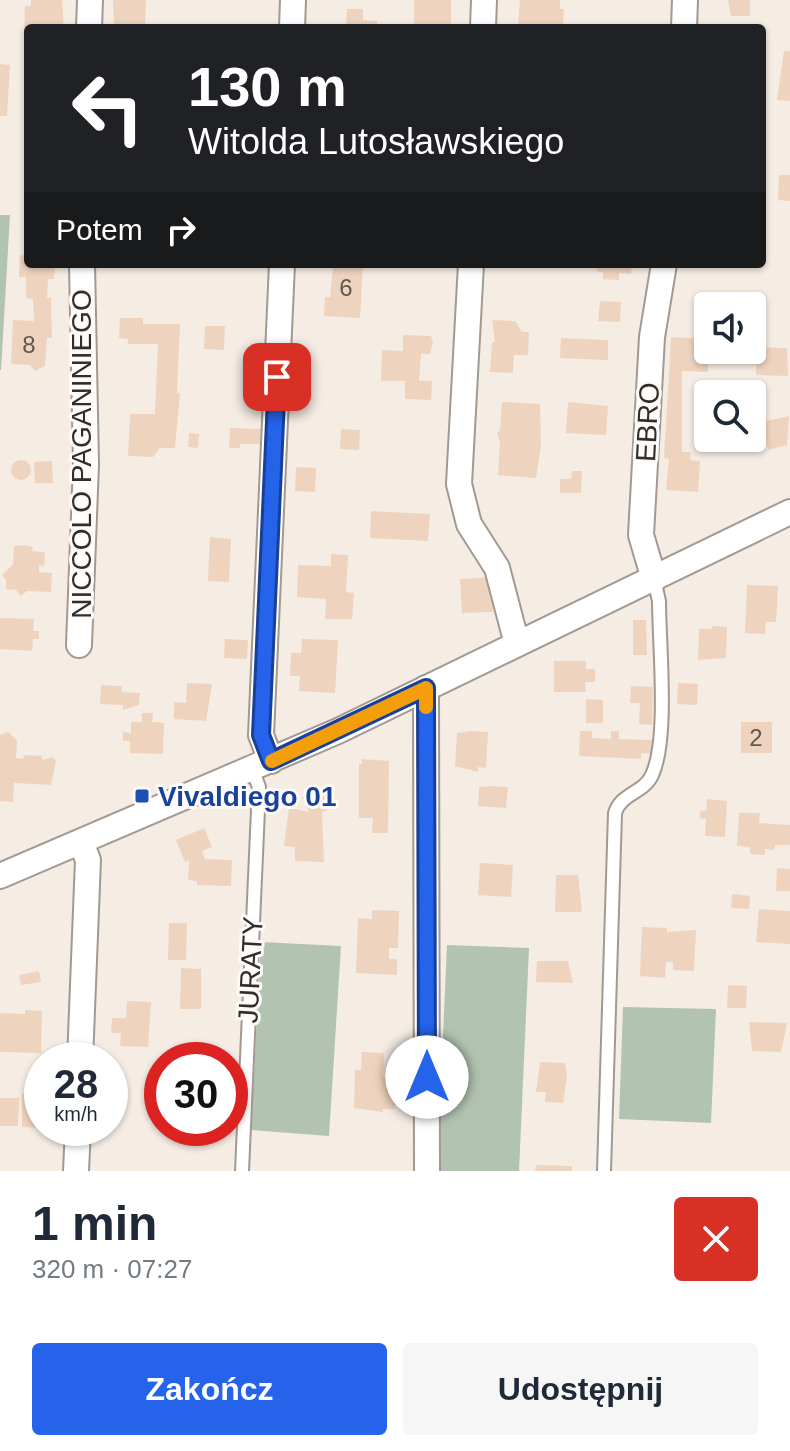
<!DOCTYPE html>
<html lang="pl">
<meta charset="utf-8">
<style>
body{margin:0;font-family:Helvetica,sans-serif;background:#f6f6f7;color:#1f2937;height:100vh;display:flex;flex-direction:column;font-size:30px;white-space:nowrap}
*{box-sizing:border-box;margin:0}
p{font-size:26px;color:#747a83}
.icon{flex:none;width:44px;height:44px;fill:none;stroke:currentColor;stroke-width:2;stroke-linecap:round;stroke-linejoin:round}
.map{position:relative;height:1171px;overflow:hidden}
.details{display:flex;flex-direction:column;background:#fff;flex:1}
.details>*{flex:none}
.guide{position:absolute;left:24px;top:24px;width:742px;height:244px;border-radius:8px;box-shadow:0 2px 6px #0004;background:#202124;color:#fff;overflow:hidden}
.fabs{position:absolute;left:694px;top:292px;display:grid;gap:16px}
.fabs a{display:grid;place-items:center;width:72px;height:72px;border-radius:8px;background:#fff;box-shadow:0 2px 6px #0004;font-size:40px}
.speed{position:absolute;left:24px;top:1042px;display:flex;gap:16px;font-size:40px;font-weight:700;text-align:center}
.speed>*{display:grid;place-content:center;width:104px;height:104px;border-radius:50%;background:#fff;box-shadow:0 2px 6px #0004;line-height:1}
.speed small{font-size:20px;font-weight:400}
.speed .limit{border:12px solid #d22;background:#fff;color:#111}
.pin{position:absolute;display:grid;place-items:center;width:68px;height:68px;color:#fff;margin:-34px;border-radius:16px;box-shadow:0 4px 12px #0006}
.me{position:absolute;width:88px;margin:-44px;rotate:0deg;stroke-linejoin:round;filter:drop-shadow(0 0 6px #0008)}
.turn{display:flex;align-items:center;gap:28px;height:168px;padding:0 32px;font-size:36px}
.turn .icon{width:104px;height:104px;stroke-width:2.5}
.turn b{display:block;font-size:56px;line-height:68px}
.then{display:flex;align-items:center;height:76px;padding:0 32px;background:#0003;gap:16px;font-size:30px}
.round{display:grid;place-items:center;flex:none;width:84px;height:84px;border-radius:8px;background:#f6f6f7}
.overview{display:flex;align-items:center;justify-content:space-between;height:136px;padding:0 32px}
h1{font-size:48px;font-weight:700;line-height:60px}
.primary-button{display:flex;gap:16px;margin-top:auto;padding:16px 32px}
.primary-button a{flex:1;height:92px;border-radius:8px;background:#2563eb;color:#fff;font-size:32px;font-weight:700;line-height:92px;text-align:center}
.primary-button a+a{background:#f6f6f7;color:#1f2937}
.map>svg:first-child{display:block}
.grass{fill:#b2c4b1}
.building{fill:#eed4bf}
.lines{fill:none;stroke-linecap:round;stroke-linejoin:round}
.lane-casing{stroke:#a29992;stroke-width:16}
.street-casing{stroke:#a29992;stroke-width:28}
.lane{stroke:#fff;stroke-width:12}
.street{stroke:#fff;stroke-width:24}
.route-casing{stroke:#184099;stroke-width:20}
.route{stroke:#2563eb;stroke-width:14}
.slow{stroke:#f59e0b;stroke-width:14}
.transit-dot{fill:#1a4fb4;stroke:#fefaf7;stroke-width:3}
.labels{text-anchor:middle;stroke-width:6;stroke-linejoin:round;paint-order:stroke}
.number-label{font-size:24px;fill:#60574f}
.street-label{font-size:28px;fill:#312d2a;stroke:#fefaf7}
.transit-label{font-size:28px;font-weight:bold;fill:#164399;stroke:#fefaf7;text-anchor:start}
</style>
<div class="map">
<svg width="790" height="1171" viewBox="0 0 790 1171">
<rect width="100%" height="100%" fill="#f5ece4"/>
<g class="grass">
<path d="M0,215H10L1,370H0Z"/>
<path d="M261,942L341,946L329,1136L251,1130Z"/>
<path d="M447,945L529,948L519,1171H437Z"/>
<path d="M623,1007L716,1009L711,1123L619,1119Z"/>
</g>
<g class="building">
<path d="M31,0H62L64,28H28V40H24L25,6H31Z"/>
<path d="M113,0H146L145,27L114,28Z"/>
<rect x="414" y="0" width="37" height="28"/>
<path d="M520,0H560V9H564L563,28L518,26Z"/>
<path d="M728,0H750V16H731Z"/>
<path d="M347,9H363V20L377,21V28H346Z"/>
<path d="M784,51H790V101L777,100Z"/>
<path d="M0,64L10,65L7,116H0Z"/>
<path d="M779,175H790V201L778,200Z"/>
<path d="M20,255L28,256V264H55L54,279H48L47,298H51L52,338H47L45,366L35,371L30,365L11,364L13,320L34,321L33,299L26,298V277H19Z"/>
<path d="M338,264H363L360,318L324,316L325,297H330L333,268H338Z"/>
<path d="M597,264H632L631,274L619,273V280L603,279V272H597Z"/>
<rect x="711" y="298" width="14" height="8"/>
<path d="M600,301L621,302L620,322L598,321Z"/>
<path d="M120,318H143V324H180L177,393H180L175,448H160L153,457L128,456L130,414H155L158,344H128V339L119,338Z"/>
<path d="M492,320L515,321L522,332H529L528,355H514L513,373L490,372L492,342H495Z"/>
<path d="M205,326H225L224,350L204,349Z"/>
<path d="M403,335L431,336L433,342L430,354H421L419,381H432L431,400L405,399V381H381L382,350L403,351Z"/>
<path d="M671,337L708,339V372L682,371V452H691L690,460L700,461L698,492L666,490L669,459L664,458Z"/>
<path d="M561,338L608,340V360L560,358Z"/>
<path d="M757,347L787,348L788,376L756,375Z"/>
<path d="M709,388L734,390V394H708Z"/>
<path d="M502,402L540,404L541,446L536,478L498,475L500,442L497,433L500,430Z"/>
<path d="M568,402L608,406L606,435L566,433Z"/>
<path d="M789,416L787,445L768,450L762,422Z"/>
<path d="M230,428L261,429L260,444H240V448H229Z"/>
<path d="M341,429L360,430L359,450L340,449Z"/>
<path d="M189,433L199,434L198,448L188,447Z"/>
<circle cx="21" cy="470" r="10"/>
<path d="M52,461L53,483H35L34,462Z"/>
<path d="M296,467L316,468L315,492L295,491Z"/>
<path d="M572,471H582L581,493H560V479H571Z"/>
<path d="M371,511L430,514L428,541L370,538Z"/>
<path d="M210,537L231,539L229,582L208,581Z"/>
<path d="M25,545L33,547L32,551L45,552L44,566L39,565V572L52,573L51,592L27,591L21,596L16,590L6,589V580L2,575L13,564L14,546Z"/>
<path d="M331,554L348,555L346,592L354,593L352,619H325L326,599L297,597L298,565L331,566Z"/>
<path d="M491,577L493,612L462,613L460,579Z"/>
<path d="M747,585L778,586L776,622H766L765,634L745,633Z"/>
<path d="M0,618L34,619L33,631H39V639H33L32,651L0,649Z"/>
<path d="M633,620H646L647,655H633Z"/>
<path d="M712,626L727,627L726,658L698,660L699,629H712Z"/>
<path d="M225,639L248,640L247,659L224,658Z"/>
<path d="M302,639L338,640L335,693L299,691L300,676H290L291,653H301Z"/>
<path d="M554,661H586V669H595V682H585L586,692H554Z"/>
<path d="M187,683L212,684L206,721L174,719V702L186,703Z"/>
<path d="M678,683L698,684L697,705L677,704Z"/>
<path d="M101,685L122,686V692L140,693L139,705L123,710V705L100,704Z"/>
<path d="M631,686L653,687L652,725L639,724L640,703H630Z"/>
<path d="M586,699L603,700V723H586Z"/>
<path d="M142,713H153L152,722L164,723L163,754L130,753V741H123V732L131,733V722H142Z"/>
<rect x="741" y="722" width="31" height="31"/>
<path d="M471,731L488,732L486,768L478,767V772L455,766L457,733Z"/>
<path d="M580,731H592V738L611,739V731H619V739L652,740L651,754L641,753V759L579,756Z"/>
<path d="M8,732L17,740L16,758L23,759L24,755L42,756V760L53,757L56,761L51,785L14,783L13,802L0,801V735Z"/>
<path d="M362,759L389,761L388,833H372L373,818H359V764H362Z"/>
<path d="M493,786L508,787L506,808L478,806L479,787Z"/>
<path d="M325,787L334,807L322,812L324,862L295,861V847L284,846L289,808L309,812L302,797Z"/>
<path d="M707,799L727,801L725,837L705,836L706,819L700,818V810L706,811Z"/>
<path d="M739,813H760L759,823L790,825V845H775L774,850L765,849V855L750,854V847L737,846Z"/>
<path d="M204,828L212,847L202,851L205,859L232,860L231,886L197,885V881L188,880L189,860L185,862L176,840Z"/>
<path d="M480,863L513,865L511,897L478,895Z"/>
<path d="M777,868L790,869V891H776Z"/>
<path d="M556,875H578L582,912H555Z"/>
<path d="M732,894L750,896L749,909L731,908Z"/>
<path d="M759,909L790,911V944L756,942Z"/>
<path d="M372,910L399,911L398,948H389V959H397V975L356,973L358,918L372,919Z"/>
<path d="M169,923H187L186,960H168Z"/>
<path d="M642,927L667,928V932L696,930L694,971L673,970V962H666L665,978L640,976Z"/>
<path d="M537,961H568L573,983L536,982Z"/>
<path d="M181,968L201,969V1009H180Z"/>
<path d="M39,971L41,982L21,985L19,975Z"/>
<path d="M728,985L747,986L746,1008H727Z"/>
<path d="M127,1001L151,1002L148,1047L120,1046L121,1033H111L112,1018H126Z"/>
<path d="M25,1010L42,1011L41,1053L0,1052V1013L25,1014Z"/>
<path d="M749,1022L787,1023L781,1052L752,1051Z"/>
<path d="M169,1049L219,1052V1060H169Z"/>
<path d="M362,1052L384,1053L383,1077L396,1078L395,1109H383V1112L354,1108L355,1070H361Z"/>
<path d="M540,1062L565,1063L567,1075L563,1103L545,1102L546,1092H536Z"/>
<path d="M22,1094L42,1095V1128L22,1127Z"/>
<path d="M0,1098H19L18,1126H0Z"/>
<path d="M536,1165L572,1166V1171H535Z"/>
</g>
<g class="lines">
<defs>
<g id="lane">
<path d="M242,1171L259,787L252,769"/>
<path d="M604,1171L615,813C621,793 644,793 652,775C669,739 659,644 659,601L654,579"/>
</g>
<g id="street">
<path d="M89,28L90,0"/>
<path d="M292,28L293,0"/>
<path d="M483,28L484,0"/>
<path d="M684,28L685,0"/>
<path d="M471,264L459,484L469,524L497,568L517,644"/>
<path d="M654,579L641,535L652,337L664,264"/>
<path d="M79,645L86,464L82,264"/>
<path d="M426,688L427,1171"/>
<path d="M271,761L261,735L282,264"/>
<path d="M0,876L338,731L790,512"/>
<path d="M80,1060L88,860L81,842"/>
<path d="M76,1171L78,1128"/>
</g>
</defs>
<use href="#lane" class="lane-casing"/>
<use href="#street" class="street-casing"/>
<use href="#lane" class="lane"/>
<use href="#street" class="street"/>
</g>
<g class="lines">
<defs>
<path id="route" d="M277,377L261,735L271,761L426,688L427,1077"/>
</defs>
<use href="#route" class="route-casing"/>
<use href="#route" class="route"/>
<path class="slow" d="M272,761L426,688V707"/>
</g>
<rect class="transit-dot" x="134" y="788" width="16" height="16" rx="4"/>
<g class="labels">
<g class="number-label">
<text x="346" y="296">6</text>
<text x="29" y="353">8</text>
<text x="756" y="746">2</text>
</g>
<g class="street-label">
<text transform="translate(647 422) rotate(-87)" y="10">EBRO</text>
<text transform="translate(81 454) rotate(-90)" y="10">NICCOLO PAGANINIEGO</text>
<text transform="translate(250 970) rotate(-87)" y="10">JURATY</text>
</g>
<g class="transit-label">
<text x="158" y="806">Vivaldiego 01</text>
</g>
</g>
</svg>
<div class="fabs">
<a><svg class="icon" aria-label="sound" viewBox="0 0 24 24"><path d="M4 9h4l5-4v14l-5-4H4zM17 9q2 3 0 6"/></svg></a>
<a><svg class="icon" aria-label="search" viewBox="0 0 24 24"><circle cx="10" cy="10" r="6"/><path d="M15 15l6 6"/></svg></a>
</div>
<div class="speed"><div>28<small>km/h</small></div><div class="limit">30</div></div>
<div class="pin" style="left:277px;top:377px;background:#d93025"><svg class="icon" aria-label="arrive" viewBox="0 0 24 24"><path d="M6 21V4h12l-3 4 3 4H6"/></svg></div>
<svg class="me" style="left:427px;top:1077px" viewBox="-20 -20 40 40"><circle r="19" fill="#fff"/><path d="M0-13L10 11 0 6-10 11z" fill="#2563eb"/></svg>
<div class="guide">
<div class="turn"><svg class="icon" aria-label="left" viewBox="0 0 24 24"><path d="M17 20v-9H6M10 6l-5 5 5 5"/></svg><div><b>130 m</b>Witolda Lutosławskiego</div></div>
<div class="then">Potem<svg class="icon" aria-label="right" viewBox="0 0 24 24"><path d="M7 20v-9h11M14 6l5 5-5 5"/></svg></div>
</div>
</div>
<section class="details">
<div class="overview"><div><h1>1 min</h1><p>320 m · 07:27</p></div><a class="round" style="background:#d93025;color:#fff"><svg class="icon" aria-label="close" viewBox="0 0 24 24"><path d="M6 6l12 12M18 6L6 18"/></svg></a></div>
<div class="primary-button"><a>Zakończ</a><a>Udostępnij</a></div>
</section>
